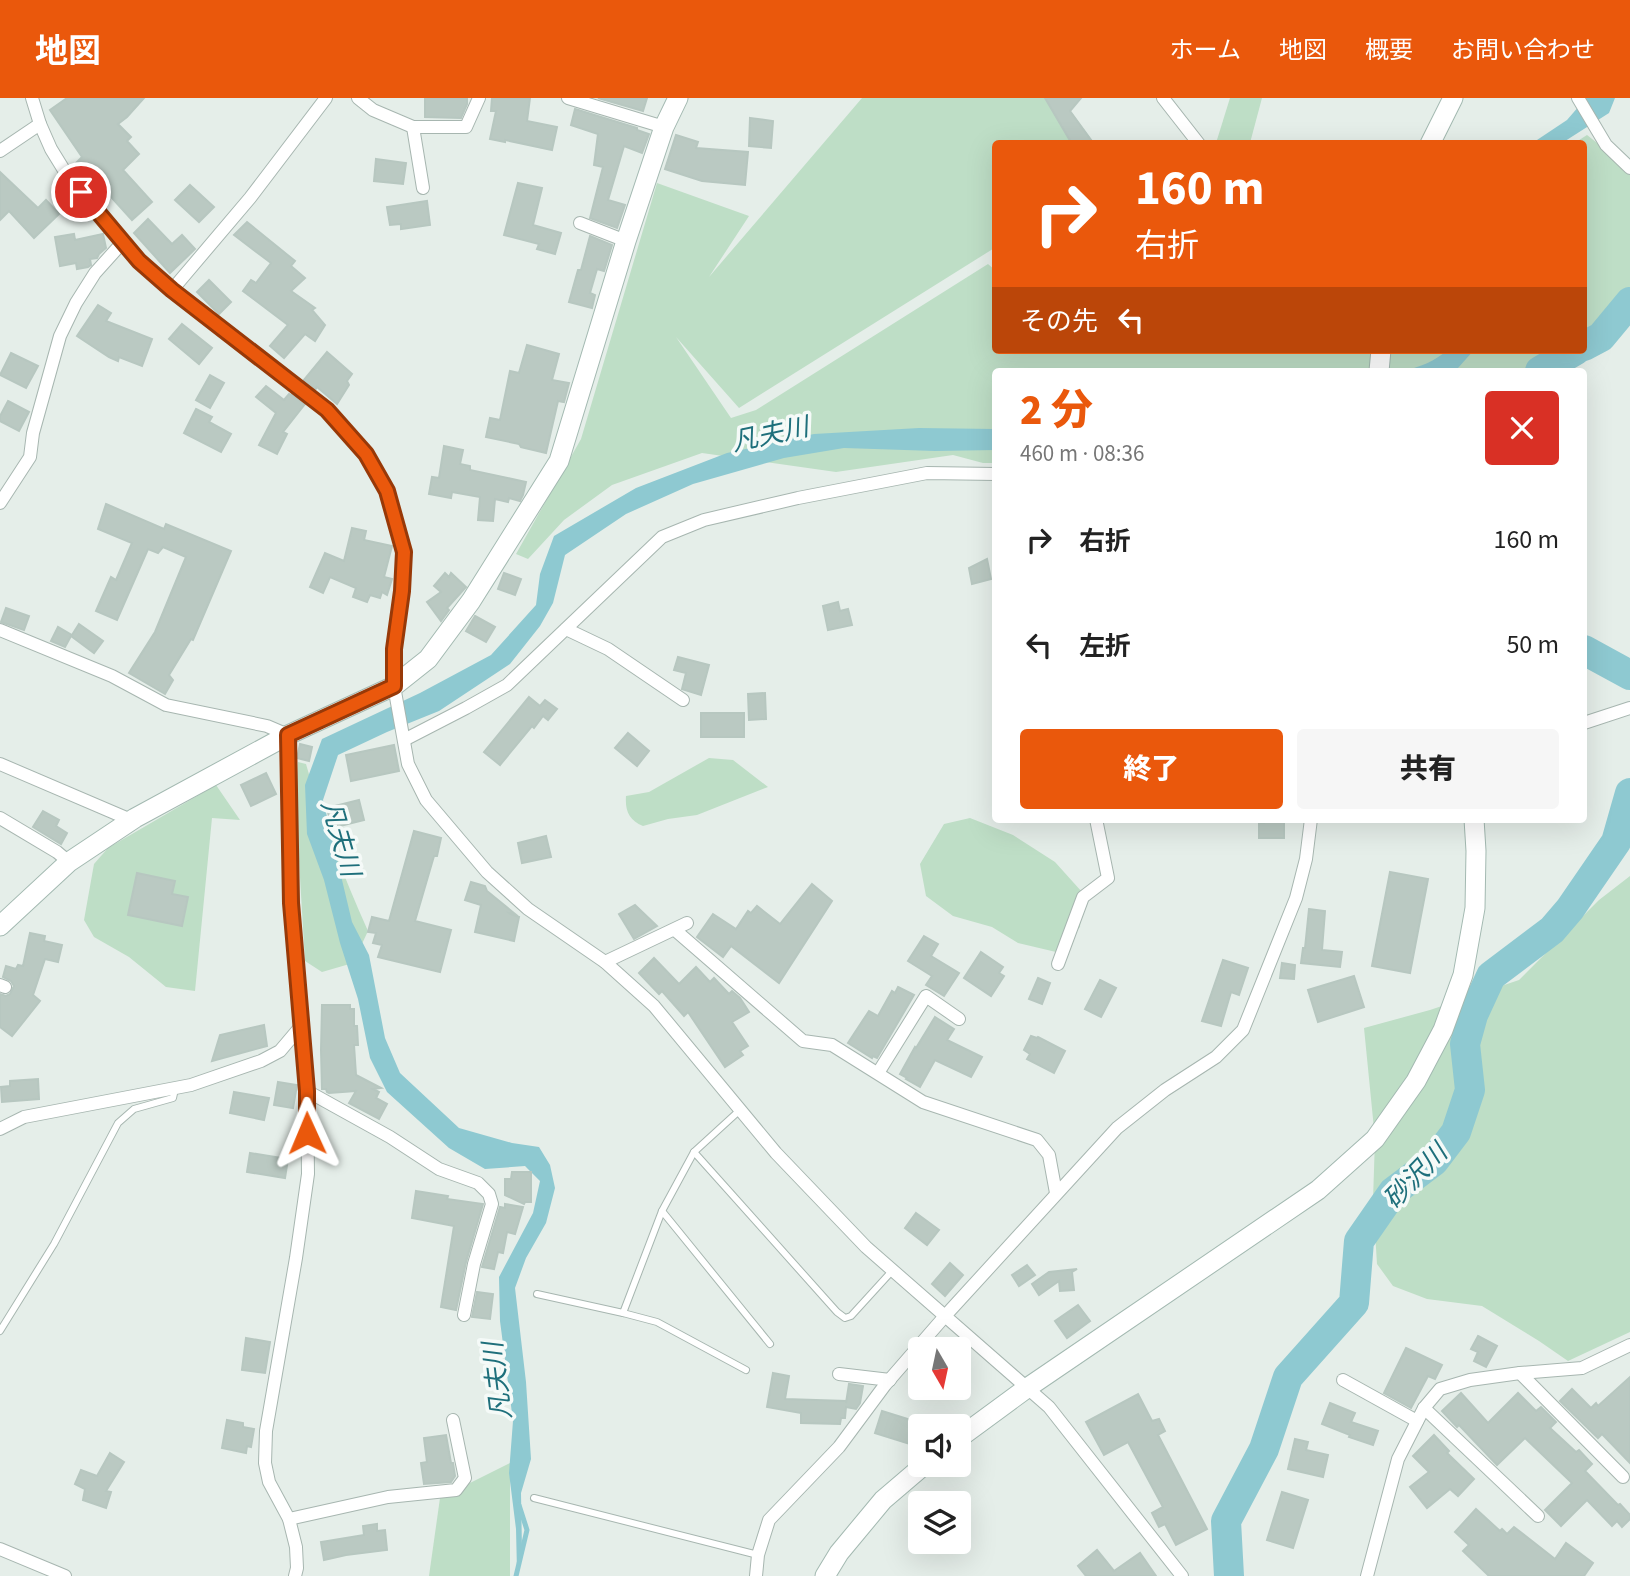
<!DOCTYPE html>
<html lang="ja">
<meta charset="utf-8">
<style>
body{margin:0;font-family:"Source Sans 3","Noto Sans JP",sans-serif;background:#f6f6f6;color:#222;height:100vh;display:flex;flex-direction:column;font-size:26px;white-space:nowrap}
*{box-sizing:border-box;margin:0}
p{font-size:23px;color:#767676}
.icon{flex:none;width:38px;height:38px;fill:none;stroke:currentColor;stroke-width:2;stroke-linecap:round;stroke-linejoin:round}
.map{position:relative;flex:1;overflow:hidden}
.sheet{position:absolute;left:992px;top:270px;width:595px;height:455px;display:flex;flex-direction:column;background:#fff;border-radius:7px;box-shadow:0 7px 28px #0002}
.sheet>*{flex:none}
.top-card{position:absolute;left:992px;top:42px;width:595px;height:214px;border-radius:7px;box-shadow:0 7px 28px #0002;background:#ea580c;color:#fff;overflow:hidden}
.needle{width:46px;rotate:171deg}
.fabs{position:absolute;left:908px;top:1239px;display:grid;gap:14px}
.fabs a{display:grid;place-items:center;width:63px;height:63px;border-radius:7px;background:#fff;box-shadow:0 7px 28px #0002;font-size:35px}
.pin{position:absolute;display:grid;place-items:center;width:60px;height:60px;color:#fff;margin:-30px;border:4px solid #fff;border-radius:50%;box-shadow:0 2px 7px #0007}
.me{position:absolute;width:77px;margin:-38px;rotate:359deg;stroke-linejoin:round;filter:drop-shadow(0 0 5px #0008)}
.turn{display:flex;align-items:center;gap:24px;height:147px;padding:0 28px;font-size:32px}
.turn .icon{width:91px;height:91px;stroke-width:2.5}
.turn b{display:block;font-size:49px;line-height:60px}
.then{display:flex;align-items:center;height:66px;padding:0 28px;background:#0003;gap:14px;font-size:26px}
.round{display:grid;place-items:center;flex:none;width:74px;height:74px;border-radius:7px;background:#f6f6f6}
.overview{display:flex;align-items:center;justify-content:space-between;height:119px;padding:0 28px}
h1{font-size:42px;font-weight:800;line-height:52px;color:#ea580c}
.button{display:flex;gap:14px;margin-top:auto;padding:14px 28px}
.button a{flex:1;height:80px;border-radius:7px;background:#ea580c;color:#fff;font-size:28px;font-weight:800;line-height:80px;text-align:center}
.button a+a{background:#f6f6f6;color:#222}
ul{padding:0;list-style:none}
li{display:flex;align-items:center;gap:21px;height:105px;padding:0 28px}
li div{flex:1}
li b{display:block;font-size:26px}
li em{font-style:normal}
header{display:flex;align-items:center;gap:42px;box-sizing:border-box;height:98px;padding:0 35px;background:#ea580c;color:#fff}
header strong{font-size:33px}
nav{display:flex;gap:38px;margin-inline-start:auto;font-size:24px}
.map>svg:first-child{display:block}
.green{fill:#bedec6}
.water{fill:#8ec9d1}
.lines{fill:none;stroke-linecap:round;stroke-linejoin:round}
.stream{stroke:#8ec9d1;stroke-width:5}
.river{stroke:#8ec9d1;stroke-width:30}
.building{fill:#bac9c2;stroke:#b7c7c0;stroke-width:2}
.lane-casing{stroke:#a7b6b0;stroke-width:8}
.street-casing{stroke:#a7b6b0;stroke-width:14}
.secondary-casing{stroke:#a3b9b1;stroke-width:21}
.lane{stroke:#fff;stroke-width:6}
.street{stroke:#fff;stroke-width:12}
.secondary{stroke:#fff;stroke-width:19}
.route-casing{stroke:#983908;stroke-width:18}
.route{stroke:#ea580c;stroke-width:12}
.labels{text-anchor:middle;stroke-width:7;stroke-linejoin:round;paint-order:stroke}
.water-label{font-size:26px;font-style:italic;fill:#1e6f7b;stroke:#f5faf8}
</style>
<header>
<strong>地図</strong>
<nav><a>ホーム</a><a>地図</a><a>概要</a><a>お問い合わせ</a></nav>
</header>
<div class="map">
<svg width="1630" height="1478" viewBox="0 0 1630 1478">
<rect width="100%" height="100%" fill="#e5eee9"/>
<g class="green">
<path d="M862,0H1061L1094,45L996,46V149L739,310L676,239L731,320L756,312L988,166L996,173V252H1583L1570,273H996V365H983L953,357L836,374L702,355L612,387L564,422L528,461L516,456L581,341L657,85L749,118L709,179Z"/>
<path d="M1230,0H1262L1250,45H1216Z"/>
<path d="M1587,37L1630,71V199L1615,213L1584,251V46H1573Z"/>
<path d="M709,660L733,662L768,689L697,717L668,721L643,728C629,722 625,713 626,698L649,694Z"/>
<path d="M298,664L306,666C322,724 344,779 368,833L353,865L322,874L305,863L296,713Z"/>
<path d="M216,687L240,722L212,720L195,893L166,889L129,859L94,839L84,822L94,766L108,750Z"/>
<path d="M970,720L1013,737L1055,764L1082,794L1080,829L1056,854L1018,845L992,829L953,818L926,798L920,766L944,726Z"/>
<path d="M1630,778V1234L1568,1263L1539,1243L1482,1208L1427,1201L1393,1188L1377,1166L1373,1102L1375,1041L1364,930L1430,912L1519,882L1599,802Z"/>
<path d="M510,1365V1478H429L440,1400Z"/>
</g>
<g class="water">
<path d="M1586,0H1615L1609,15L1562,45L1531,46L1567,22Z"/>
<path d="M1447,252H1474L1458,270L1449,273H1404C1419,269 1436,263 1447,252Z"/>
<path d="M919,330L996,331V352L935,353L844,350L784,360L693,386L626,416L565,457L553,505L540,528L510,566L439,613L387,634L338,657L323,702L352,824L369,857L385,940L400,975L459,1030L512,1045L539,1049L550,1067L555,1090L546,1125L526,1160L515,1190L526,1284L531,1361L521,1395L522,1453L517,1473L516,1431L509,1375L513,1323L500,1223L499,1179L533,1115L540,1083L525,1068L485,1071L449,1050L387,994L370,960L358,901L340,845L324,782L307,736L305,687L322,641L420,595L491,557L536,507L540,476L554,438L636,390L727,355L814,336Z"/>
</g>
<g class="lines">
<path class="stream" d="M516,1478L527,1432L519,1407"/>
<g class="river">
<path d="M1584,248L1601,239L1630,204"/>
<path d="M1540,273L1576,252"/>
<path d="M1584,552L1630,577"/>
<path d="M1229,1478L1226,1423L1264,1351L1288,1279L1354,1205L1359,1143L1393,1094L1434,1063L1456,1034L1470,992L1465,946L1473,917L1491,878L1552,832L1570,811L1616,744L1630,695"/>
</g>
</g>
<g class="building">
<path d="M67,0H144L127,19L118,26L131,39L127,43L139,56L123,72L152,104L132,122L103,90L97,95L73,68L82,59L50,12Z"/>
<path d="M425,0H467V6L461,20L425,19Z"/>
<path d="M492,0H530L527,23L557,29L552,52L505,42V44L490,41L496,13H491Z"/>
<path d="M598,0H647L643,13Z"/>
<path d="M1045,0H1081L1070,13L1094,46H1072Z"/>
<path d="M575,11L637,30V32L649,36L642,55L624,48L608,102L625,107L617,130L590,120L603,69L594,67L598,36L571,27Z"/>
<path d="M750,20L773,23L771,50L749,48Z"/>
<path d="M676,37L698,44L696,50L748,54L745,87L702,83L665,71Z"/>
<path d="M376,61L406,65L403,86L374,83Z"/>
<path d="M0,74L38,110L46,102L59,116L34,140L9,113L0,122Z"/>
<path d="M518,85L542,90L533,127L561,135L555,156L537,151L539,146L504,137Z"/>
<path d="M190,87L214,109L199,124L175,102Z"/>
<path d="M427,103L430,127L401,131V126L390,127L387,109Z"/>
<path d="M148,121L172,146L182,137L195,151L170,175L134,135Z"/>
<path d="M247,124L295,163L291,168L305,180L291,193L315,210L312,212L325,227L315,243L305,236L284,260L270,248L288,227L243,193L251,182L256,185L271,165L234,137Z"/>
<path d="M74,136L75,142L103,136L106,150L99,156L97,160L90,161L91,167L88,169L77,171L76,165L60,168L55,139Z"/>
<path d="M590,138L612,147L604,173L597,171L590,195L595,197L592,210L569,204L578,172H581Z"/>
<path d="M209,182L231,204L219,216L197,194Z"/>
<path d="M98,207L111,215L106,223L152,241L142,268L119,259L118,263L109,259L77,238Z"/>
<path d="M182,226L212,250L199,266L169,241Z"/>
<path d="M527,247L559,256L552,282L569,285L564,304L558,303L546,355L521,349L519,346L486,339L490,320L500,322L510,273L519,275Z"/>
<path d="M327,254L352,276L347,283L349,287L337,306L317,289L315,292L303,283Z"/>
<path d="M11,255L38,268L26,290L0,277Z"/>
<path d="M210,277L224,285L210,310L196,302Z"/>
<path d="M266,288L284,302L289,296L291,297L292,296L305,306L283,334L287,336L277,356L259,347L276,315L256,299Z"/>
<path d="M8,303L29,314L19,333L0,323V318Z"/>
<path d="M196,311L212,319L209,324L231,336L221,354L184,335Z"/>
<path d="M444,348L463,352L460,366L470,368V372L526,384L523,397L520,403L509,400L508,404L495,401L493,423L478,422L480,399L452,394L451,400L429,396L432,379L439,380Z"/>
<path d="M106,406L164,431L166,426L231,453L193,542L191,541L169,577L173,582L165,596L129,575L155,534L186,459L163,449L158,455L148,451L117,522L96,513L111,479L116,482L132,445L98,431Z"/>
<path d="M352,430L366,433L364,442L392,448L384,479L392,481L387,497L382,494L380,500L370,497L367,504L353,499L356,490L330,479L323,495L310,489L325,455L344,463Z"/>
<path d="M987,461L991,481L972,486L969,470Z"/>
<path d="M445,475L449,479L451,475L466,489L447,510L449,512L441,523L427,504L441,494L434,488Z"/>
<path d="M504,475L521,481L515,497L498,491Z"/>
<path d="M838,504L840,513L848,511L852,527L828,532L823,508Z"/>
<path d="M6,510L29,518L24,532L1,524Z"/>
<path d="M475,518L495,529L486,544L466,533Z"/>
<path d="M79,526L103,543L94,555L71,538L65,549L51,543L58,529L72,537Z"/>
<path d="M678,559L709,567L701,597L682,591L686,575L674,572Z"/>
<path d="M765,595L766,621L749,622L748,596Z"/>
<path d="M529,599L540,608L545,602L557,611L548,622L543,618L534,630L532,628L500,667L484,654Z"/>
<rect x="701" y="615" width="43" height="24"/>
<path d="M628,635L649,653L637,668L615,650Z"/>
<path d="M300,646L312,649L309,663L297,660Z"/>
<path d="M394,647L399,673L351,683L346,657Z"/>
<path d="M266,675L276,696L251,708L241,687Z"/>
<path d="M359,702L364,722L332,730L327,710Z"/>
<path d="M43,713L59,722L56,728L67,735L61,746L33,729Z"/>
<path d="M1264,721H1284V740H1259V725H1264Z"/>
<path d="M414,733L441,740L437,758H434L415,823L451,832L440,874L378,859L382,847L373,845L376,835L368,834L372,819L389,823Z"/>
<path d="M546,738L551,759L522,765L518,745Z"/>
<path d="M1390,774L1428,781L1410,875L1372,868Z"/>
<path d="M137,775L175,783L172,796L188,799L182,828L128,817Z"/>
<path d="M471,784L485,788L487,793L515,816L509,815L510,816L519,819L514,843L475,834L481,807L465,802Z"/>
<path d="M812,786L832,803L779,885L731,848L723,859L697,839L713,816L736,831L748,813L751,815L757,808L780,826Z"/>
<path d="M635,807L657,828L634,841L619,816Z"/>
<path d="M1309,811L1325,813L1322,852L1342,854L1340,869L1301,865L1303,850H1305Z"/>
<path d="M30,835L45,838L44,843L62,847L58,864L45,861L33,897L40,903L12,938L0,929V896L6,898L10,896L14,888L11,883L3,879L6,868L16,871L18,867L23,868Z"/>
<path d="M924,838L938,846L931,858L959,875L944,898L926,887L932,878L908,863Z"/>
<path d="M981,854L1003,869L999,875L1004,878L991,898L964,880Z"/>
<path d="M654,860L679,886L696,869L710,884L714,880L729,896L732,893L740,900L749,914L732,924L748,948L740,953L743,957L725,969L688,914L684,918L662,893L659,896L639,875Z"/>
<path d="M1223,862L1248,870L1239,897L1231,894L1221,928L1202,923Z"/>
<path d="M1282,865L1295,867L1294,881L1280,880Z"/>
<path d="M1354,878L1364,909L1318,924L1308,892Z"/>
<path d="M1038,880L1050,885L1042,906L1029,901Z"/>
<path d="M1100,882L1116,890L1101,919L1085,911Z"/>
<path d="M898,889L914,897L877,960L873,958L872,960L848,945L869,913L878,918L892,893L895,895Z"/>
<path d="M322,907H350V911H354V928H357L358,947H354L356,977L381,990L373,991L379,994L376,1000L387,1006L379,1021L349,1005L356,993L329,995L327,994L326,991H322L321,952Z"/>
<path d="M935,919L954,931L947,942L982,959L971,979L935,962L920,989L906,981L907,980L900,976L915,949L916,950Z"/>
<path d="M264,927L267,948L212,963L220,937Z"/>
<path d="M1031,938L1037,940L1038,939L1065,953L1054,975L1027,961L1030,956L1024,952Z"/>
<path d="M38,981L39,1001L2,1004L1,989L10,988V983Z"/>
<path d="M278,984L297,987L293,1010L274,1007Z"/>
<path d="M234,994L269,1000L264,1022L230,1015Z"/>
<path d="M250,1055L288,1061L285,1080L247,1074Z"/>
<path d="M512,1074H531V1104H525L524,1106L505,1097V1081H511Z"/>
<path d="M416,1093L448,1098L447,1101L483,1106L466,1164L456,1212L441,1209L454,1128L412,1120Z"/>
<path d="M505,1106L523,1109L515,1136L507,1134L503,1155L498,1154L494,1171L482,1169L500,1109L505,1110Z"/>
<path d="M916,1115L939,1132L927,1147L905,1130Z"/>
<path d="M950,1165L963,1177L945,1198L932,1186Z"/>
<path d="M1027,1167L1035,1177L1019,1188L1012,1177Z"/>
<path d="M1077,1171L1072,1174L1074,1192L1060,1193L1059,1183L1039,1197L1032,1186L1049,1174Z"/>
<path d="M477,1194L493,1196L490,1221L472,1219Z"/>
<path d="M1078,1207L1090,1223L1067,1240L1055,1223Z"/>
<path d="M1478,1238L1497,1248L1486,1269L1474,1263L1478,1254L1471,1251Z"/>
<path d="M246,1240L270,1244L265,1275L242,1272Z"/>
<path d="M1406,1250L1442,1267L1435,1281L1428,1278L1411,1310L1384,1295Z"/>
<path d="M773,1275L789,1278L785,1301L846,1303V1305L849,1286L863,1288L860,1305L856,1311L846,1309L845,1320H841L840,1326L801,1325V1315L767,1309Z"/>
<path d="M1630,1279V1365L1602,1336L1598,1340L1560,1303L1572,1291L1591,1310L1596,1305L1598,1308Z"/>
<path d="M1461,1295L1488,1325L1518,1295L1536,1313L1541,1309L1556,1324L1550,1330L1576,1354L1579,1352L1592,1366L1585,1373L1618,1407L1620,1406L1630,1417V1421L1622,1429L1617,1423L1612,1428L1587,1402L1561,1428L1545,1412L1572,1385L1525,1340L1497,1367L1459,1327L1457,1329L1442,1313Z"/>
<path d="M1138,1296L1152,1323L1159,1321L1165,1333L1158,1337L1207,1431L1176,1447L1165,1426L1159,1429L1152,1415L1163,1409L1128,1344L1104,1357L1086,1324Z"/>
<path d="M1330,1305L1355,1315L1351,1324L1378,1333L1373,1347L1349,1339L1350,1337L1322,1326Z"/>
<path d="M882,1313L917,1324L910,1346L875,1335Z"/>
<path d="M227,1322L243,1325V1329L254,1331L251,1349L247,1348L246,1355L222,1350Z"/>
<path d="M446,1337L451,1365H453L455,1378L451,1384L424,1386L421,1365L427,1364L424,1340Z"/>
<path d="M1434,1337L1449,1353L1447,1355L1474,1381L1458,1398L1450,1391L1427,1410L1410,1389L1429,1374L1413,1358Z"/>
<path d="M1295,1341L1308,1344L1306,1352L1328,1357L1323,1379L1288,1371Z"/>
<path d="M110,1355L124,1364L106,1393L111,1394L106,1410L83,1402L85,1391L75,1386L81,1372L97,1378Z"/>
<path d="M1282,1394L1308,1402L1293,1450L1267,1442Z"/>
<path d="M1476,1411L1500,1433L1502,1431L1507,1436L1514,1429L1555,1461L1566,1445L1593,1465L1584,1478H1489L1463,1453L1469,1447L1455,1434Z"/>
<path d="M377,1426V1433L385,1432L387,1452L346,1457L324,1462L321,1444L364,1437L363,1428Z"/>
<path d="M1097,1452L1114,1473L1140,1455L1156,1478H1086L1078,1468Z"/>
</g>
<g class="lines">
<defs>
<g id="lane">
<path d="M694,1054L837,1214L845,1220L851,1218L892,1173"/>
<path d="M662,1113L770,1246"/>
<path d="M537,1196L623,1215L657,1224L746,1272"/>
<path d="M623,1215L662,1113L694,1054L740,1012"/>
<path d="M0,1233L54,1146L118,1025L134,1011L173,1000L175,991"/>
<path d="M534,1400L758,1457"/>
</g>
<g id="street">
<path d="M32,0L40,26L51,51L67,77L122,145L139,163L172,192L327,312L366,357L387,393L403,454L402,493L394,551V588L408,666L426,702L487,774L528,811L605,864L654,908L776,1055L866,1149L1049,1309L1182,1478"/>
<path d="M358,0L373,12L413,29H466L479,0"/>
<path d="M568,0L664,29"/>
<path d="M1163,0L1199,46"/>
<path d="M1578,0L1606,47L1630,70"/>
<path d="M413,29L423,90"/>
<path d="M0,53L40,26"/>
<path d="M580,125L626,143"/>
<path d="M172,192L250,100L326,0"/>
<path d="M0,405L30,359L33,335L60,238L76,205L95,175L122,145"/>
<path d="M566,531L608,551L683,602"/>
<path d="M0,532L112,578L166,607L267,628L288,637L291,805L307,993L308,1076L296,1160L266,1333L265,1365L269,1384L289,1421L296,1449L297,1470L295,1478"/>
<path d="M1584,625L1630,610"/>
<path d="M404,642L466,610L507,587L662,439L704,422L798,400L927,375L996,376"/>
<path d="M0,666L131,722"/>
<path d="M0,720L57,754L69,764"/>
<path d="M675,832L803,943L832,947L923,1004L1037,1042L1049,1057L1056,1095"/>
<path d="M605,864L687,825"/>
<path d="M1058,866L1083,799L1108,780L1096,721"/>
<path d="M0,887L5,889"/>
<path d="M878,975L926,898L959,921"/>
<path d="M307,993L390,1039L439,1071L478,1085L489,1096L492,1106L474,1166L464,1217"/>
<path d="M0,1031L24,1019L191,987L261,963L280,953L302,927"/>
<path d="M1520,1275L1623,1379"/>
<path d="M839,1276L890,1282"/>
<path d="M1343,1282L1417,1323"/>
<path d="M1424,1310L1538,1418"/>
<path d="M289,1421L388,1399L456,1392L465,1380L453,1322"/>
<path d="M0,1451L65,1478"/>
<path d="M756,1478L758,1457L769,1422L839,1349L885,1287L945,1218L1117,1030L1165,992L1216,959L1243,932L1296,800L1306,761L1311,721"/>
<path d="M1367,1478L1398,1361L1424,1310L1440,1291L1470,1282L1520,1275L1582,1270L1630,1247"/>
</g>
<g id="secondary">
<path d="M1430,46L1453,0"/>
<path d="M1379,273L1381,252"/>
<path d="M0,828L69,764L135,720L288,637L394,588L428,561L471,503L559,363L626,143L664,29L678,0"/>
<path d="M959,1340L1027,1290L1318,1092L1375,1041L1416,983L1443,932L1463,877L1475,810L1476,753L1474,721"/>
<path d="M825,1478L839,1455L883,1402L924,1367"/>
</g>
</defs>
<use href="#lane" class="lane-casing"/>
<use href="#street" class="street-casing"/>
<use href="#secondary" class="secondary-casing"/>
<use href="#lane" class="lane"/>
<use href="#street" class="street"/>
<use href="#secondary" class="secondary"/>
</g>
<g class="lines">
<defs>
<path id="route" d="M81,94L139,163L172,192L327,312L366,356L387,393L404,454L402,493L394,551V588L288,637L291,805L307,993V1035"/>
</defs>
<use href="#route" class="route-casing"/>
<use href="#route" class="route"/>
</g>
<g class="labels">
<g class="water-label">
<text transform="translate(770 336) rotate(-12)" y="9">凡夫川</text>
<text transform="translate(341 740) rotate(74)" y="9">凡夫川</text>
<text transform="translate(1415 1078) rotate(-46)" y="9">砂沢川</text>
<text transform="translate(497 1283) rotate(-97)" y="9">凡夫川</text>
</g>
</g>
</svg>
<div class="fabs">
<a><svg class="needle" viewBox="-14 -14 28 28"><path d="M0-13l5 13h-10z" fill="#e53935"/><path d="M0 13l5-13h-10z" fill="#767676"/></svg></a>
<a><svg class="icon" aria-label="sound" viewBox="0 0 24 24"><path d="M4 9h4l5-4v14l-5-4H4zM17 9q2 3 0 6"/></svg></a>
<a><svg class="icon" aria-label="layers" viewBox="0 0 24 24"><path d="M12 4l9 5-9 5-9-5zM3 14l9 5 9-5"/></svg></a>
</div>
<div class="pin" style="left:81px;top:94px;background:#d93025"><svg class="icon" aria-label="arrive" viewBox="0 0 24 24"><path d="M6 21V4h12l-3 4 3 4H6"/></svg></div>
<svg class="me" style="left:307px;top:1035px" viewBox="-20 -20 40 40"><path d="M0-17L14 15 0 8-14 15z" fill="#ea580c" stroke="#fff" stroke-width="4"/></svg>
<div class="top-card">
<div class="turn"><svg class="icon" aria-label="right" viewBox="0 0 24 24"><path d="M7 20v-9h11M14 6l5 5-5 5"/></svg><div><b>160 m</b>右折</div></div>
<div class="then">その先<svg class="icon" aria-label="left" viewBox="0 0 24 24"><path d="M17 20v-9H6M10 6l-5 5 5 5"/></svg></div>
</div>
<section class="sheet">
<div class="overview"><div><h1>2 分</h1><p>460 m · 08:36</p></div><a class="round" style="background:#d93025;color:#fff"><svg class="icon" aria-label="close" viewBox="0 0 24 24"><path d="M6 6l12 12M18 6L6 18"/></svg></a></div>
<ul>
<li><svg class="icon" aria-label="right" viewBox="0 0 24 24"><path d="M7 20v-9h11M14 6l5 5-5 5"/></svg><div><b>右折</b></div><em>160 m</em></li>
<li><svg class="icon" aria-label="left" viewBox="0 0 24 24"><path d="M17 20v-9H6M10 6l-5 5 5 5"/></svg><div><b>左折</b></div><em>50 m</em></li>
</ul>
<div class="button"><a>終了</a><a>共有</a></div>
</section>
</div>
